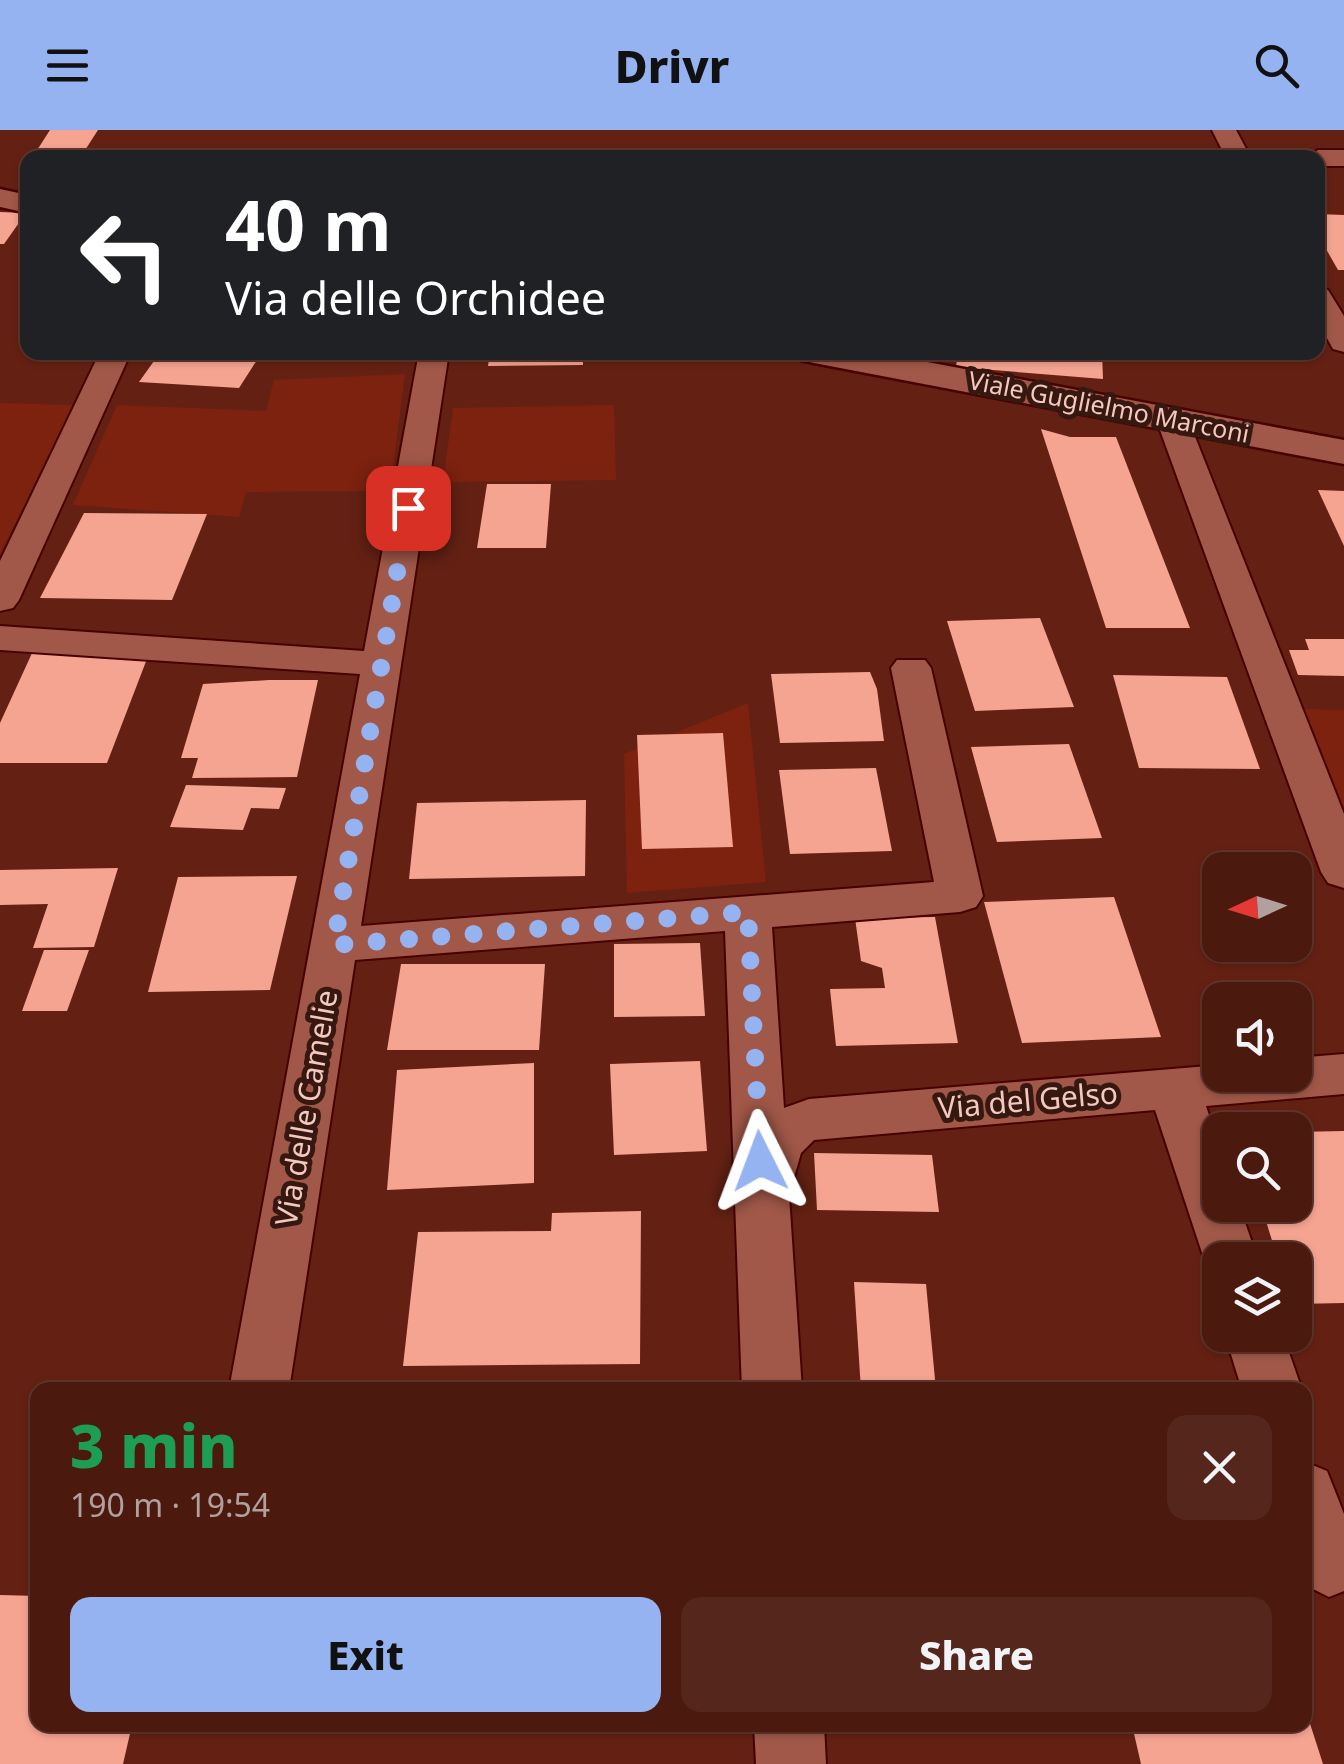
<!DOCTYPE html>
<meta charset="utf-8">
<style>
body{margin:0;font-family:"Noto Sans",sans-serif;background:#55261c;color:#f1f3f6;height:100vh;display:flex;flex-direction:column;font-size:38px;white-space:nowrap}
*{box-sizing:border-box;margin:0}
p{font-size:32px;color:#b2a09e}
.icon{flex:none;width:55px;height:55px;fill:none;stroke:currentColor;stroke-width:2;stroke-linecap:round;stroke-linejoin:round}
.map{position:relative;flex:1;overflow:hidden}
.details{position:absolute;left:30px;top:1252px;width:1282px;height:350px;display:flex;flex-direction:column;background:#4b190e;border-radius:20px;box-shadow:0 2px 8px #0004,0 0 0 2px #62382e}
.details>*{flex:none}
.banner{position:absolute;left:20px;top:20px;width:1305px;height:210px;border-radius:20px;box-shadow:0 2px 8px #0004,0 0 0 2px #62382e;background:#202124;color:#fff;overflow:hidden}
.needle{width:65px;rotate:266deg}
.tools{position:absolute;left:1202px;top:722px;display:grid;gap:20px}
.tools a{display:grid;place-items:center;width:110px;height:110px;border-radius:20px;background:#4b190e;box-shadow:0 2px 8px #0004,0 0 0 2px #62382e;font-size:50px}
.pin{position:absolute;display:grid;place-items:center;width:85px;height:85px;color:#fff;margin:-42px;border-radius:20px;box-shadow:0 5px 15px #0006}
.me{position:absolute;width:110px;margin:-55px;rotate:357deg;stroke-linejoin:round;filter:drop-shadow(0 0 8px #0008)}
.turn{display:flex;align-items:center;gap:35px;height:210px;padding:0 40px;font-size:45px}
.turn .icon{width:130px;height:130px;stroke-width:2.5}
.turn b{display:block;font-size:70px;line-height:85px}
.round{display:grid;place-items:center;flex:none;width:105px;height:105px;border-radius:20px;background:#55261c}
.overview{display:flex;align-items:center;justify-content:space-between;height:170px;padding:0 40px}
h1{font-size:60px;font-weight:800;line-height:75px;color:#1e9e55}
.cta{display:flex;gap:20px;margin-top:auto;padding:20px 40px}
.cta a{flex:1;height:115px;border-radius:20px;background:#95b2f1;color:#111;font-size:40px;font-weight:800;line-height:115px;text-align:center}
.cta a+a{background:#55261c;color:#f1f3f6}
header{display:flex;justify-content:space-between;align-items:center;height:130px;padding:0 40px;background:#95b2f1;color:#111;font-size:45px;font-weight:800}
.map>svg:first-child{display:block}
.green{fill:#7c220f}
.building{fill:#f5a492}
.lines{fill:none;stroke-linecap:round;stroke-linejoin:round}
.minor-casing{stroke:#460200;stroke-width:4}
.tertiary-casing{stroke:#460200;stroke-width:5}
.minor{fill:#a15848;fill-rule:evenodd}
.tertiary{fill:#a15848;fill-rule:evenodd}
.route{stroke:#95b2f1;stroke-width:18;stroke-dasharray:0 32.4}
.labels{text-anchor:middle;stroke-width:10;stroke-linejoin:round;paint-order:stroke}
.far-street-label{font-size:25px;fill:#f3c8bf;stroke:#361811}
.street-label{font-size:30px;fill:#f3c8bf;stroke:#361811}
</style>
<header><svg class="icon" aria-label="menu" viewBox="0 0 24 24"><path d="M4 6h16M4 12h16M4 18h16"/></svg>Drivr<svg class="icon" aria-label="search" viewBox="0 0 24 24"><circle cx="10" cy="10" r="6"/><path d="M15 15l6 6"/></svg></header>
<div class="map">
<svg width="1344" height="1634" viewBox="0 0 1344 1634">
<rect width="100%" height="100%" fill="#642113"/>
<g class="green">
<path d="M405,244L390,361L246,362L239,387L73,375L117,275L266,281L274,250Z"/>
<path d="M0,273L73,275L0,425Z"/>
<path d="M614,275L616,350L443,352L453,278Z"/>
<path d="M748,573L766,752L627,763L624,624Z"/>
<path d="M1297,579L1344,580V702Z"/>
</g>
<g class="building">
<path d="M50,0H98L80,28H32Z"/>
<path d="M0,82L26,83L4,114H0Z"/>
<path d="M1318,84L1344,85V140H1338L1318,105Z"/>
<path d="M583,222V235L488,236L490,223Z"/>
<path d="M958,222H1102L1103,249L956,237Z"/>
<path d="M159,224L257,230L239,258L139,252Z"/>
<path d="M1041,299L1070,307H1116L1190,498H1106Z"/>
<path d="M487,354H551L546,418H477Z"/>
<path d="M1318,360L1344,361V416Z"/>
<path d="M84,383L207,384L172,470L40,468Z"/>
<path d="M1040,488L1074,577L975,581L947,491Z"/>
<path d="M1305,509H1344V546L1298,545L1289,520H1309Z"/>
<path d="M33,521H150L107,633H0V593Z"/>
<path d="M870,542L877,559L884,611L780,613L771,544Z"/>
<path d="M1113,545L1227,547L1260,639L1139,638Z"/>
<path d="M269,550H318L297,647L192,648L198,628H181L203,554Z"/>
<path d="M723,603L733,717L642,719L637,605Z"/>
<path d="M1069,614L1102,708L997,712L971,617Z"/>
<path d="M876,638L892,721L790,724L779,640Z"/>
<path d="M186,655L286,658L279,679L251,678L243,700L170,697Z"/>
<path d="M586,670L585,746L409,749L417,673Z"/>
<path d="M118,738L94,817L33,818L48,774L0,775V740Z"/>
<path d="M297,746L270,860L148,862L178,747Z"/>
<path d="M1114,767L1161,907L1022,913L984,772Z"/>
<path d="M935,787L958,913L836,916L830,859L885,858L882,838L861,831L855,788Z"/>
<path d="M700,813L705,886L614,887V814Z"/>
<path d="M44,820H89L67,881H22Z"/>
<path d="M401,834H545L539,920H387Z"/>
<path d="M700,931L707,1021L614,1025L610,934Z"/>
<path d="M534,933V1053L387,1060L397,940Z"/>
<path d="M1344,1001V1173L1295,1174V1130H1278L1261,1075H1295V1002Z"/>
<path d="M814,1023L932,1025L939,1082L817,1080Z"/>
<path d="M641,1081L640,1234L403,1236L418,1102L551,1101L552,1083Z"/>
<path d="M854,1152L926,1154L936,1260H861Z"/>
<path d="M0,1465L38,1466V1595H132L123,1634H0Z"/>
<path d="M1305,1578L1323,1634H1141L1132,1595H1305Z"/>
</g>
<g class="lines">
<defs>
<g id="minor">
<path d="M1212,0H1236L1251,28H1226Z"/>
<path d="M1318,20H1344V36H1318V28H1306Z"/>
<path d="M1318,157L1328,160L1344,186V222L1333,219L1318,192Z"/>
<path d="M100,222H131L19,470L13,478L0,481V431Z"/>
<path d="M419,222H449L361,796L934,752L891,538L897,530H925L931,538L983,766L976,777L960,782L772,797L784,978L809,969L1220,935V945H1295V928L1344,924V964L1206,976L1220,1018V1075H1239L1258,1130H1220V1150L1210,1147L1155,980L814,1010L801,1023L789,1065L802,1260H742L725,801L355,830L289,1260H229L360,544L0,520V496L364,521Z"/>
<path d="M1172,279L1188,289L1344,684V758L1328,753L1321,742L1156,289Z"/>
<path d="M1225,1205H1283L1302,1260H1242Z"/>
<path d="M1305,1332L1327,1341L1344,1384V1461L1329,1467L1305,1455Z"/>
<path d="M754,1595H824L826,1634H756Z"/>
</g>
<g id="tertiary">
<path d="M0,59L28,65V83L0,77Z"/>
<path d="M797,222H874L1344,310V334L814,233L801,230Z"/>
</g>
</defs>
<use href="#minor" class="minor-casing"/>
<use href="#tertiary" class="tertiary-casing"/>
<use href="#minor" class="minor"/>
<use href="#tertiary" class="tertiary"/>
</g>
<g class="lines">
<path class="route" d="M408,378L334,815L748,782L760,1031"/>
</g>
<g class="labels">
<g class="far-street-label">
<text transform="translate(1109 277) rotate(11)" y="9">Viale Guglielmo Marconi</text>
</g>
<g class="street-label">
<text transform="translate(1028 971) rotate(-5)" y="10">Via del Gelso</text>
<text transform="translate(307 978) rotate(-80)" y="10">Via delle Camelie</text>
</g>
</g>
</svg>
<div class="tools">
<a><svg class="needle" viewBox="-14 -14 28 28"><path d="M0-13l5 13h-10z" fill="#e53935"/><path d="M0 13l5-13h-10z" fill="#b2a09e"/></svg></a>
<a><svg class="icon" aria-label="sound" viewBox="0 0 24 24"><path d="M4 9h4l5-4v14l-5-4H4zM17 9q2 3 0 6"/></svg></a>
<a><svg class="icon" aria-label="search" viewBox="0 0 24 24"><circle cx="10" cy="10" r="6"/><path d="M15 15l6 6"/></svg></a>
<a><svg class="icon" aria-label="layers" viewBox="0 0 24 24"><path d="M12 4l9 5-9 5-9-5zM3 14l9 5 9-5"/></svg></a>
</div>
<div class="pin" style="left:408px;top:378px;background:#d93025"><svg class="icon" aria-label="arrive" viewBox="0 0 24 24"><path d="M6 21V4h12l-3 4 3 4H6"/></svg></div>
<svg class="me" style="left:760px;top:1031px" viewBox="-20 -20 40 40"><path d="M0-17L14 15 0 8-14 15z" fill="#95b2f1" stroke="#fff" stroke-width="4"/></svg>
<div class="banner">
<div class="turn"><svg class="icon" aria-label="left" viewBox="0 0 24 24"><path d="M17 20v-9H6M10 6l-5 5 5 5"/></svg><div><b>40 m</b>Via delle Orchidee</div></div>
</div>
<section class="details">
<div class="overview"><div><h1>3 min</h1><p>190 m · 19:54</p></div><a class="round"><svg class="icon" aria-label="close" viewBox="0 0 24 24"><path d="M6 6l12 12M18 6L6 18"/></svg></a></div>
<div class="cta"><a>Exit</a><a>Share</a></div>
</section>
</div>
